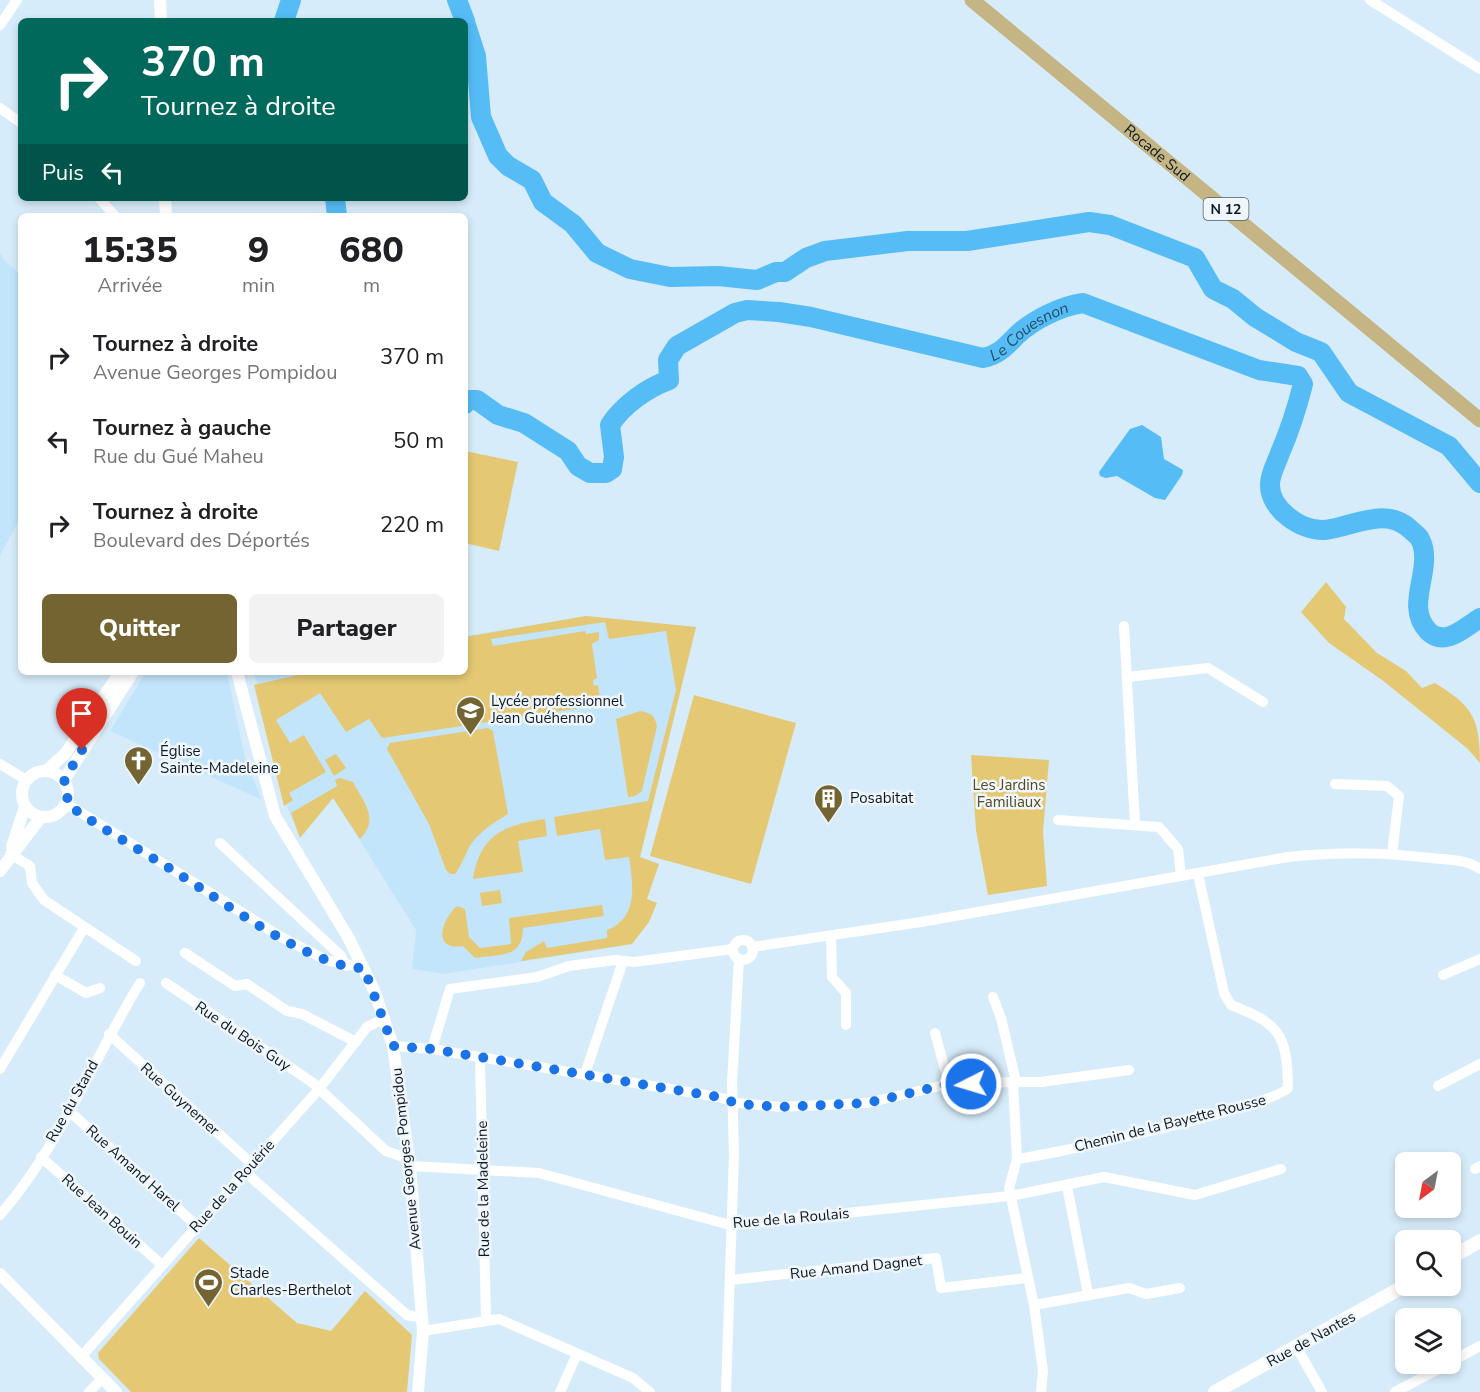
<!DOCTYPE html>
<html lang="fr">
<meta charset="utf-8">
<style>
body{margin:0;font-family:"Nunito Sans",sans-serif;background:#f2f2f2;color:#202124;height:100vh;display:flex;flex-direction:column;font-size:22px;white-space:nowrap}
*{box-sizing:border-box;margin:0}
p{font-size:20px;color:#757577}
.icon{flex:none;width:33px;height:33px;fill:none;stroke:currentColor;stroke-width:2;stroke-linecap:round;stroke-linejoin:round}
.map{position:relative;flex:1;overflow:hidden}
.details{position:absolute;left:18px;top:213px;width:450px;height:462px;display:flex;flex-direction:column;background:#fff;border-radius:9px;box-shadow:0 3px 9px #0003}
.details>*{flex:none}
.hud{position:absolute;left:18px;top:18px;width:450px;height:183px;border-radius:9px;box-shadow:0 3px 9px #0003;background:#00695c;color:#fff;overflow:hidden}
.needle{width:39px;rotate:212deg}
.tools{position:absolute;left:1395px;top:1152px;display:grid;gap:12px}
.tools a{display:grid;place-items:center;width:66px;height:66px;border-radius:9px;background:#fff;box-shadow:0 3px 9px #0003;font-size:30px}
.pin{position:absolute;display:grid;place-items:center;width:51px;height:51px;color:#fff;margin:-62px -26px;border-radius:50% 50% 50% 0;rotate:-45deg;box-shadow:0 0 6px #0007}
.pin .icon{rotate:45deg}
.me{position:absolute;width:66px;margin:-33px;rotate:265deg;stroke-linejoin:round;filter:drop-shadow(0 0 4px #0008)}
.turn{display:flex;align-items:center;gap:21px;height:126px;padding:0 24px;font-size:27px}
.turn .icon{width:78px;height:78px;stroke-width:2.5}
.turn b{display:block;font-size:42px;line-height:51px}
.then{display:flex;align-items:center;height:57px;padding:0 24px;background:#0003;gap:12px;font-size:22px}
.eta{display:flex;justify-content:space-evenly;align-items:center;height:102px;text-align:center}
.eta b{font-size:36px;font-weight:800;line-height:42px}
.cta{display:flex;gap:12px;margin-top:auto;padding:12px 24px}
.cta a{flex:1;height:69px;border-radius:9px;background:#746431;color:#fff;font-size:24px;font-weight:800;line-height:69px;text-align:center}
.cta a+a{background:#f2f2f2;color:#202124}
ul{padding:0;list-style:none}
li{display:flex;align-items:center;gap:18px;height:84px;padding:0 24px}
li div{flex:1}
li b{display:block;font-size:22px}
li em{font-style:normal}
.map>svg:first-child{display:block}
.built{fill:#c3e5fb}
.green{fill:#e4c873}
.water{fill:#55bcf6}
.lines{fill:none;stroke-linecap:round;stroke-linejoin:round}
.river{stroke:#55bcf6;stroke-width:20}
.minor{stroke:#fff;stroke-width:10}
.tertiary{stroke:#fff;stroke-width:12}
.secondary{stroke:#fff;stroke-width:14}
.primary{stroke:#c5b584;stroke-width:15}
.route{stroke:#1a73e8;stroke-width:10;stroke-dasharray:0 18}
.labels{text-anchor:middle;stroke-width:5;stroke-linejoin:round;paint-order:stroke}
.shield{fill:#f0f7fc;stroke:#505c63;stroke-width:1.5}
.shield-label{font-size:14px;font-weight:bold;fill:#0c1921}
.street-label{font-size:15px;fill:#0c1921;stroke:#f0f7fc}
.poi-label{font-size:15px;fill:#0c1921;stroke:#f0f7fc;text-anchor:start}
.park-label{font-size:15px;fill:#57491f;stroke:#f0f7fc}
.water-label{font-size:16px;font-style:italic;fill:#244f67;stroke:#f0f7fc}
</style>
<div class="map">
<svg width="1480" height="1392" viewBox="0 0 1480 1392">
<rect width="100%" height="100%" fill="#d7ecfa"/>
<g class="built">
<path d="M0,253L4,260L21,275V516L0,556Z"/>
<path d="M586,616L696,627L640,857L659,864L621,946L444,974L412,969L416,930L333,798L300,838L288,809L254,672H465V636Z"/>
<path d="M146,672H227L245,758L262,800L110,731Z"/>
</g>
<g class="green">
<path d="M465,451L518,462L499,551L465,543Z"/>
<path d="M1326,582L1346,607L1344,619L1377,653L1406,671L1422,688L1435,683C1473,706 1480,719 1480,763L1468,749L1382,680L1329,643L1301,612Z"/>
<path d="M586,616L696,627L640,857L659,864L647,899L657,903L649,922L632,944L521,961L526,952L544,941L547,948L607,938V930C639,917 633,884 629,857L605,860L600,829L557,836L554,817L648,801L676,690L666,631L609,639L605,622L491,639L493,646L585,631L586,634L599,632V640L592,644L597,678L593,680L594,686L598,685L601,705L382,738L369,719L346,732L320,693L276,720L290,743L304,735L326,772L289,793L293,800L284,806L254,685L311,672H465V637Z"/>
<path d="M694,695L796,723L751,884L650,856Z"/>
<path d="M640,711C651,713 655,716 657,726L642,791L635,796L628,797L616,719Z"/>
<path d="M488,728L493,731L508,814C495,822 480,831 471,844C465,854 462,865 455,874H450L446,870L429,824L387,749L390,743Z"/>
<path d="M336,754L346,768L334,776L325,760Z"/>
<path d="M971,755L1049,760L1043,832L1047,886L988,895L976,830Z"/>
<path d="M340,778L353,782C364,803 380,819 360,839L333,798L300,838L291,813L337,786L335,780Z"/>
<path d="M545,819L547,836L518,841L523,872L473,879C480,835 504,825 545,819Z"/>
<path d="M500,890L502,903L482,906L480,893Z"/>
<path d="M602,905L604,916L523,928C523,959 499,954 475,958L463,946C431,951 442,919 457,906L465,909L469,937L480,948L511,944L509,918Z"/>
<path d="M199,1238L297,1323L331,1331L365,1291L412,1335L407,1392H131L99,1359L98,1353Z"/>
</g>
<path class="water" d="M1142,425L1161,437L1164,459L1183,470L1182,475L1165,500L1155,498L1117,476L1106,478L1100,476L1099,472L1130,429Z"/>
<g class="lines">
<g class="river">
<path d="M457,0L465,21"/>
<path d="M284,21L291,0"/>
<path d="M465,22L476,56L481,117L498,156L508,166L532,180L543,202L573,224L597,253L630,269L670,277L718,276L757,280L776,272H785L806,258L825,251L908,241H967L1089,222L1110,225L1195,258L1213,289L1233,299L1255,317L1296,342L1321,352L1349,393L1449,446L1480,483"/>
<path d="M335,198L337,216"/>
<path id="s1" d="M465,404L468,400H477L498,415L524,423L568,451L578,466L590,473H606L612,469L614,457L610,425C623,405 647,388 669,380L668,360L677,346L735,313L747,310L779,312L811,317L983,358C999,355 1006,346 1017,335C1033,320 1061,306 1083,303L1259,370L1298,376L1303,384C1297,408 1290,430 1280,453C1277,462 1270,474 1270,484C1269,509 1301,531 1324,530C1353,527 1386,505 1411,530C1413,532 1419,536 1420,539C1435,568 1403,605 1428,631C1445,648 1465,627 1480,618"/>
</g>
<g class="minor">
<path d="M1370,0L1480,69"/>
<path d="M0,25L17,0"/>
<path d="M0,108L21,123"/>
<path d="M99,198L115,216"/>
<path d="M1124,626L1135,825"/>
<path d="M1128,677L1208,668L1263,702"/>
<path d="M0,764L26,780"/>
<path d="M1335,784L1387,786L1399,796L1392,854"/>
<path d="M67,804L283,938L326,960L364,968"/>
<path d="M1058,820L1159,827L1178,849L1181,876"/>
<path d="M220,843L340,955L346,966"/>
<path d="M10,854L30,866L32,883L44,900L136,961"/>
<path d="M831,936L832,977L846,993V1025"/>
<circle cx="743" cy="950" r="10"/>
<path d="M752,947L921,922L1288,857C1339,852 1380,852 1431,858C1448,860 1466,859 1480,869"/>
<path d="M185,953L235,986L247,984L287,1011L302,1014L356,1042"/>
<path d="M55,975L86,993L100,988"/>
<path d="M1443,975L1480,959"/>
<path d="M166,983L313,1083L386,1151L409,1159"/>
<path d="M993,997L1001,1018L1016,1082"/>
<path d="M935,1033L949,1084"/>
<path d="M109,1034L252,1164"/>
<path d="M393,1046L432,1049L718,1097L739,1103L780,1107L867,1103L949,1084L1013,1082"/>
<path d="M432,1049L450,989L537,977L569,966L615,960L634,962L733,949"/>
<path d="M480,1058L486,1320"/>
<path d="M0,1069L84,928"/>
<path d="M585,1074L623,961"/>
<path d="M1438,1086L1480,1064"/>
<path d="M68,1110L197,1226"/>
<path d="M41,1157L162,1265"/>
<path d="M1017,1159C1051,1155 1274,1106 1288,1088C1287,1034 1280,1024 1231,1005L1224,993L1198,874"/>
<path d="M410,1166L539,1173L730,1225L1010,1196L1104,1177L1195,1195L1281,1169"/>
<path d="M1475,1169L1480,1166"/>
<path d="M245,1172L407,1315L422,1318"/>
<path d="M1067,1186L1088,1294"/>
<path d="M0,1215C58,1149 94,1058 140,983"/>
<path d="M730,1280L936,1258L941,1288L1027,1278"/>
<path d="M1034,1305L1129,1288L1146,1294L1180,1288"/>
<path d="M423,1331L499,1319L633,1378L650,1392"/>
<path d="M1297,1348L1322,1392"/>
<path d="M81,1357L319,1089L367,1027L385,1018"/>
<path d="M1450,1362L1480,1346"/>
<path d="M89,1392L102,1379"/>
<path d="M560,1392L577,1354"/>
<path d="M726,1392L734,1154L732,1083L739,959"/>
<path d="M1041,1392L1043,1371L1034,1305L1009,1188L1017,1159L1013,1082H1041L1129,1070"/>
<path d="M1395,1392L1448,1364"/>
</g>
<g class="tertiary">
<path d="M160,0L161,21"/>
<path d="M165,198L166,216"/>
<path d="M237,672L275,816L348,937L374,990L393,1046L410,1166L423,1331L418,1392"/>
<path d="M47,770L65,754L120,672"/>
<circle cx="45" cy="794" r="23"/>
<path d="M64,780L133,672"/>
<path d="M12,847L25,806"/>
<path d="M0,871L41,817"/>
<path d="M0,1274L116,1392"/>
</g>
<g class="secondary">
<path d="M1450,1258L1480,1241"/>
<path d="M1215,1392L1406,1285"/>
</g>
<path class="primary" id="s2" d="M972,0L1480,420"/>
</g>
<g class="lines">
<path class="route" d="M82,750L64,780L68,788L67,804C103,830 143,851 180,875C224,902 314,969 364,968L393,1046L432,1049L718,1097L739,1104L780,1107L867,1103L949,1084H971"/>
</g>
<defs>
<symbol id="school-pin" viewBox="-11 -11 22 30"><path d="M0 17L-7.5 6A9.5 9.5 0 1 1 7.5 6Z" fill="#746431" stroke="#f0f7fc"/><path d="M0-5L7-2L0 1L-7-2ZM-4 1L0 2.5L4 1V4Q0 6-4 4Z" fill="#fff"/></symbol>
<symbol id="church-pin" viewBox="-11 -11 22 30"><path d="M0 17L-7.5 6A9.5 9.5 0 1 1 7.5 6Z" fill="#746431" stroke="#f0f7fc"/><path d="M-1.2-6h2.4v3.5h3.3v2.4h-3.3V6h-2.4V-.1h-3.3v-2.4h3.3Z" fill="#fff"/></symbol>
<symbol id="building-pin" viewBox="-11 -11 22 30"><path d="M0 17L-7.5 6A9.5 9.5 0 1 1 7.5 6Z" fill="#746431" stroke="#f0f7fc"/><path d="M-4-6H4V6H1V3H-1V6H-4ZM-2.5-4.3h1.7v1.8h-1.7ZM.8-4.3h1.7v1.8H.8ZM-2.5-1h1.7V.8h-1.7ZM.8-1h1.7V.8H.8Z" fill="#fff"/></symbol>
<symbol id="stadium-pin" viewBox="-11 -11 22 30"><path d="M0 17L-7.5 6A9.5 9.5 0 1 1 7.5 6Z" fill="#746431" stroke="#f0f7fc"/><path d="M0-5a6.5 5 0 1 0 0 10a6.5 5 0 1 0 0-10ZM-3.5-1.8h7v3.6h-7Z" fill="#fff"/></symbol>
</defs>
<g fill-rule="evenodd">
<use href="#school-pin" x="454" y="694" width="33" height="45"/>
<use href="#church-pin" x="122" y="744" width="33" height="45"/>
<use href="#building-pin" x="812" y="782" width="33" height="45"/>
<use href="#stadium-pin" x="192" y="1266" width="33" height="45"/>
</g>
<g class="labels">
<rect class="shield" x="1203.5" y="198" width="45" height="22" rx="4.5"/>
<g class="shield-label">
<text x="1226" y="214">N 12</text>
</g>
<g class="street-label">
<text dy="5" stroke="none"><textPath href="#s2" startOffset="240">Rocade Sud</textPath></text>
<text transform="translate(243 1036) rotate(34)" y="5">Rue du Bois Guy</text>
<text transform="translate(180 1099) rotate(42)" y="5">Rue Guynemer</text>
<text transform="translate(72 1101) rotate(-61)" y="5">Rue du Stand</text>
<text transform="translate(1170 1123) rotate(-14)" y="5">Chemin de la Bayette Rousse</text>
<text transform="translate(406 1159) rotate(-96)" y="5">Avenue Georges Pompidou</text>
<text transform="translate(133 1168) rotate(42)" y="5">Rue Amand Harel</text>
<text transform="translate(232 1186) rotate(-48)" y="5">Rue de la Rouërie</text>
<text transform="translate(483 1189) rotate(-91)" y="5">Rue de la Madeleine</text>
<text transform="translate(102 1211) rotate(42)" y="5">Rue Jean Bouin</text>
<text transform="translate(791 1218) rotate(-5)" y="5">Rue de la Roulais</text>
<text transform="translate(856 1267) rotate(-6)" y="5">Rue Amand Dagnet</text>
<text transform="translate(1311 1339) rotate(-29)" y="5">Rue de Nantes</text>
</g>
<g class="poi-label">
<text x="491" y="706">Lycée professionnel<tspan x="491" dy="17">Jean Guéhenno</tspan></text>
<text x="160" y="756">Église<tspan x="160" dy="17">Sainte-Madeleine</tspan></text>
<text x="850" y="803">Posabitat</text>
<text x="230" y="1278">Stade<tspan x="230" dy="17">Charles-Berthelot</tspan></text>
</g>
<g class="park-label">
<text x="1009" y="790">Les Jardins<tspan x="1009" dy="17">Familiaux</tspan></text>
</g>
<g class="water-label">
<text dy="6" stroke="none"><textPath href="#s1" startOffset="705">Le Couesnon</textPath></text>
</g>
</g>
</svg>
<div class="tools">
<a><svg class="needle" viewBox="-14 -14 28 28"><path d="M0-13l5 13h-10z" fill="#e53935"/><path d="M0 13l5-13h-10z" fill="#757577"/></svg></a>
<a><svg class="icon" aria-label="search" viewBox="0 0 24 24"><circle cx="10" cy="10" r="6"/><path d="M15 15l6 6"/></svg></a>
<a><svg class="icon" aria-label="layers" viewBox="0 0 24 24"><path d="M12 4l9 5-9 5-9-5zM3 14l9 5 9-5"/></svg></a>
</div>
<div class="pin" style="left:82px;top:750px;background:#d93025"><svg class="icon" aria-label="arrive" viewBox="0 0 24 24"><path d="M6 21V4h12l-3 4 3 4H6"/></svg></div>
<svg class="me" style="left:971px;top:1084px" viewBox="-20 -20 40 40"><circle r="17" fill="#1a73e8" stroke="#fff" stroke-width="3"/><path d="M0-11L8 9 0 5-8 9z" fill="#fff"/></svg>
<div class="hud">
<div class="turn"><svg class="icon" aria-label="right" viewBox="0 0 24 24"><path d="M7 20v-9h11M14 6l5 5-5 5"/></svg><div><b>370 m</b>Tournez à droite</div></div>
<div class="then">Puis<svg class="icon" aria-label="left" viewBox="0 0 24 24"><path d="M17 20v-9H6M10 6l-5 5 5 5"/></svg></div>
</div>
<section class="details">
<div class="eta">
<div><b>15:35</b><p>Arrivée</p></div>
<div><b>9</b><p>min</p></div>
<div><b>680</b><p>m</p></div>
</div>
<ul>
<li><svg class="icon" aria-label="right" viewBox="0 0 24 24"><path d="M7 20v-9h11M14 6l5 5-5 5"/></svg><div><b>Tournez à droite</b><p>Avenue Georges Pompidou</p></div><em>370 m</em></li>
<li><svg class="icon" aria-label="left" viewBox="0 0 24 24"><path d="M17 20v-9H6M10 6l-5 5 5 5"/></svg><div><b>Tournez à gauche</b><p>Rue du Gué Maheu</p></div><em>50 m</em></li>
<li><svg class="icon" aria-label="right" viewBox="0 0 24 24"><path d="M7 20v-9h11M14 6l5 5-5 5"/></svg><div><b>Tournez à droite</b><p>Boulevard des Déportés</p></div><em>220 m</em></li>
</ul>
<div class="cta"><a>Quitter</a><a>Partager</a></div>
</section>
</div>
